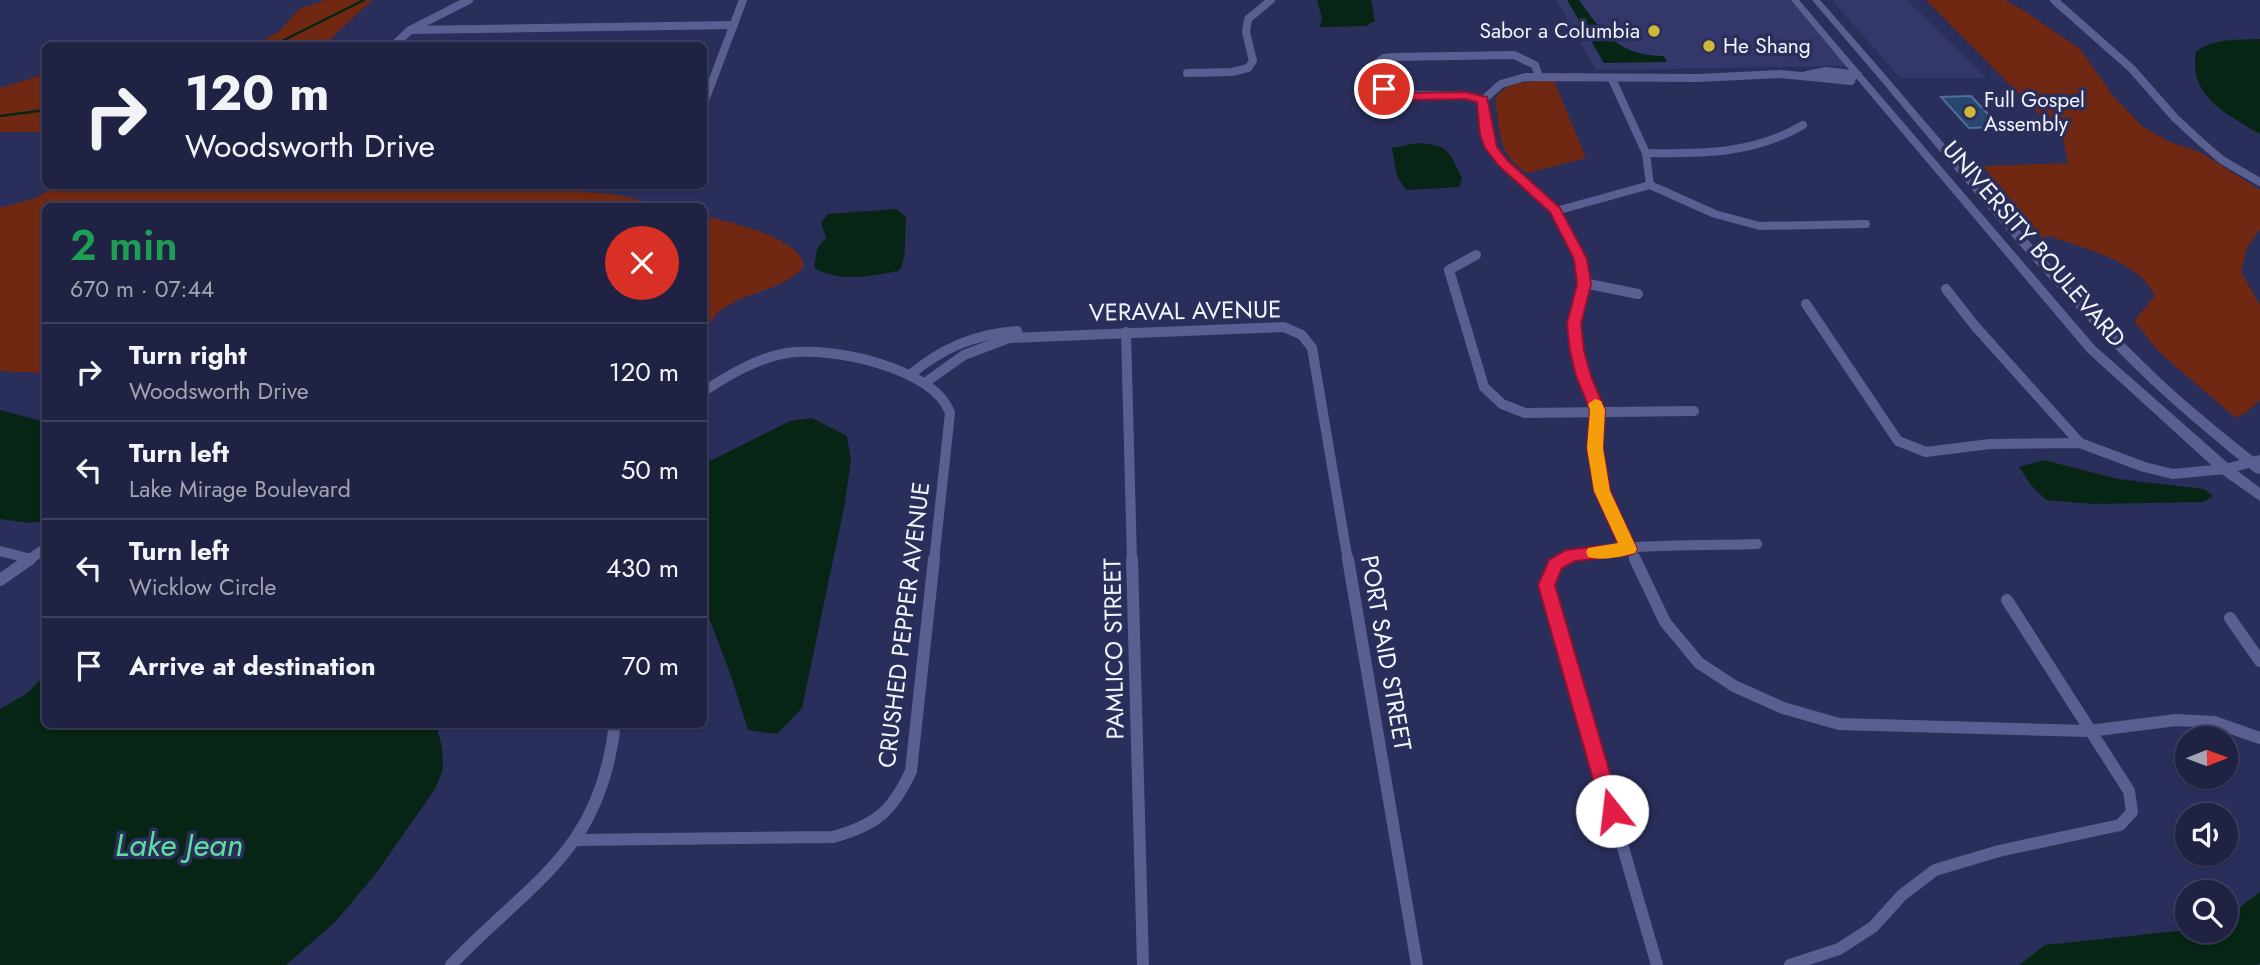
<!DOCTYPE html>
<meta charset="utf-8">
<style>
body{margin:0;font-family:Jost,sans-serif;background:#2d2f4f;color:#f1f3f6;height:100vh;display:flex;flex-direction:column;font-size:26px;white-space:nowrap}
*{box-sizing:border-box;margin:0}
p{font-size:23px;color:#a2a4b2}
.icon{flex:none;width:38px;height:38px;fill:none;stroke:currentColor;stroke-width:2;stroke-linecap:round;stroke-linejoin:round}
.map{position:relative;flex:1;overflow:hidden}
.sheet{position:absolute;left:42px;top:203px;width:665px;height:525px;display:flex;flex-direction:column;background:#202244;border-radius:10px;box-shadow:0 2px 5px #0004,0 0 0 2px #3d3f5d}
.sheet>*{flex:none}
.top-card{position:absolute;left:42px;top:42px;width:665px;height:147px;border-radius:10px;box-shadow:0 2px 5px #0004,0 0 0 2px #3d3f5d;background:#202244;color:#f1f3f6;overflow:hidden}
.needle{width:46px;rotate:89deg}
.tools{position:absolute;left:2175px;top:726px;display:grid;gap:14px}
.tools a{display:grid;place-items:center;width:63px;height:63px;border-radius:50%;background:#202244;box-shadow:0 2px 5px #0004,0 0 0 2px #3d3f5d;font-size:35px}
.pin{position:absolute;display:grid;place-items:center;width:60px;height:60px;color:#fff;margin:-30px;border:4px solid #fff;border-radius:50%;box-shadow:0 2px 7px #0007}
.me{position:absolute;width:77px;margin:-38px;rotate:344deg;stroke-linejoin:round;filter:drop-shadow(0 0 5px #0008)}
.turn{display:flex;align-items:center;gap:24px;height:147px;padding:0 28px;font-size:32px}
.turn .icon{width:91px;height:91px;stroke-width:2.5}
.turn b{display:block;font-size:49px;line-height:60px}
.round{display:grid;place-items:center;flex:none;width:74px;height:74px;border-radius:37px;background:#2d2f4f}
.head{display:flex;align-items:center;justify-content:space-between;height:119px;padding:0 28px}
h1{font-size:42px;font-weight:600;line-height:52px;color:#1e9e55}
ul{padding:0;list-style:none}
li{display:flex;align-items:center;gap:21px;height:98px;padding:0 28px;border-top:2px solid #3d3f5d}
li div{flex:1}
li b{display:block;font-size:26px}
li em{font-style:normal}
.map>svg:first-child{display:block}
.built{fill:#33376a}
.green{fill:#702812}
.water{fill:#062515}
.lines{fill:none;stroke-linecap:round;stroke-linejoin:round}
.stream{stroke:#062515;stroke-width:2.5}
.building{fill:#29466f;stroke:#4f6e9a;stroke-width:2}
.minor-far2{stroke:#596091;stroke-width:8}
.minor-far1{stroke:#596091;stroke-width:10}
.minor{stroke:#596091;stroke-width:12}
.tertiary{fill:#596091;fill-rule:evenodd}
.secondary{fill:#596091;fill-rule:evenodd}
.route{fill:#e11d48;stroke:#92132f;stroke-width:2}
.slow{fill:#f59e0b}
.poi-dot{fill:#d1b736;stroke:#2a2e5b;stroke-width:2.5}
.labels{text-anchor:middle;stroke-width:7;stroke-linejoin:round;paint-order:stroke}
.far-poi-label{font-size:21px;fill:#f3f4fa;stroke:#2a2e5b;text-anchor:start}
.street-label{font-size:24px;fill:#f3f4fa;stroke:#2a2e5b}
.near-water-label{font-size:32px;font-style:italic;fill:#5fde9b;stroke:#2a2e5b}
</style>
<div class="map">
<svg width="2260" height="965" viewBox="0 0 2260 965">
<rect width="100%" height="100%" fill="#2a2e5b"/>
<g class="built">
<path d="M1556,0H1795L1849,66L1596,70Z"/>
<path d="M1832,0H1907L1986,78H1900Z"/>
</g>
<g class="green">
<path d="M326,0H372L324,45H255L280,31L299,9Z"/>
<path d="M1926,0H2005L2023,10L2080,49L2114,97L2142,126L2170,142L2200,152L2260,190V229L2247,248L2241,272L2260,305V400L2248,411L2236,418L2159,352L2134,321L2155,296C2138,260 2086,250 2051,236L2042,238L1983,166L2068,163L2063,139Z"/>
<path d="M45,74V135L37,132H0V88Z"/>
<path d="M1538,81H1554L1586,158L1528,173C1502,159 1500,139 1497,112C1496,106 1494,102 1497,96C1506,83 1525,82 1538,81Z"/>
<path d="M55,186H527L619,195L664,206H46L45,373L0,371V208L36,198Z"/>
<path d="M704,216C728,222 802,237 804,267C781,291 747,291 721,310C714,315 709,324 704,331Z"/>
</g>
<g class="water">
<path d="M1317,0H1371L1375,21L1366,26L1320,27L1322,18Z"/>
<path d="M1567,0H1579C1603,34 1620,56 1664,56L1667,62L1604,63Z"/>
<path d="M2260,39V134C2227,114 2188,97 2196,52C2212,38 2239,40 2260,39Z"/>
<path d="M1418,143C1450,145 1448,151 1462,178L1459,187L1406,190L1397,176L1392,148Z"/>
<path d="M896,209L906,217C904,235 908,257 899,271C870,276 841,283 814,268L817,249L826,238L821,223L828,214Z"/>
<path d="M0,410L45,422V521L30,523L0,519Z"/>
<path d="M812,418L847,436L851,461L844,508L802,708L777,734L748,730L731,676L704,605V464L790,421Z"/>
<path d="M2044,460L2118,479L2204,489L2213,496L2203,502L2093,504L2046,500L2032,486L2019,467Z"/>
<path d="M45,675L46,724L436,725L442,747L443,769L435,789L374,876L336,921L286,965H0V709L26,694Z"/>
<path d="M2260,892V963L2257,965H2019L2045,945L2187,930L2226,931V918Z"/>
</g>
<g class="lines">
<g class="stream">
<path d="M272,46L364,0"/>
<path d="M0,116L46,110"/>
</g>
</g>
<path class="building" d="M1971,96L2000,127L1969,128L1941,97Z"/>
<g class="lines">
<g class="minor-far2">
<path d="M2054,0L2132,69L2175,118L2201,142L2222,160L2260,182"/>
<path d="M410,30L734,25"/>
<path d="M393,46L410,30L469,0"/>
<path d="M1187,73L1232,72L1248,68L1253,61L1246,32L1248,19L1271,0"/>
<path d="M1807,75L1826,71L1858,75"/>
<path d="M1483,100L1465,96L1394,94L1384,89L1374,65L1384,58L1393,57L1514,55L1535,65L1539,76"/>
<path d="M704,103L743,0"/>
<path d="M1646,153C1702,154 1754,154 1803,125"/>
<path d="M1650,185L1715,214L1760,226L1866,224"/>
<path d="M1556,211L1650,185L1646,153L1612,79"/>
<path d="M1574,246L1556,211L1503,164L1491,148L1486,134L1483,100L1501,84L1525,77L1698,78L1781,74L1851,81L1853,76"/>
</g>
<g class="minor-far1">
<path d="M1573,244L1581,259L1584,283L1574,324L1584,376L1598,410L1595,448L1602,491L1636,561"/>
<path d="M1476,255L1449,270L1484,387L1502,404L1525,413L1694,411"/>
<path d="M1584,283L1638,294"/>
<path d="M1946,289L1975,326L2080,443"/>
<path d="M1806,304L1898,441L1926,452L1990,444L2080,443L2144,467L2173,474L2225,469L2260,460"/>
<path d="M1126,332L1132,561"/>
<path d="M910,375C942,348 975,334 1017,331"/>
<path d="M926,382L964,355L1009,338L1284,327L1302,335L1312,348L1348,561"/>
<path d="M704,391C729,375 757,358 787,353C830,346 935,368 950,413L934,561"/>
<path d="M0,551L31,559"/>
<path d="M27,561L46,548"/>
<path d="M1561,561C1596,542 1712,546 1757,544"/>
</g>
<g class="minor">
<path d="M1132,559L1143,965"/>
<path d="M1348,559L1417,965"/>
<path d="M1564,559L1555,564L1547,585L1657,965"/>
<path d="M1635,559L1665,622L1699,663L1734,686L1783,708L1839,724L2089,731L2176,720L2214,722L2260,738"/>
<path d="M0,580L30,559"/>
<path d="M2230,618L2260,661"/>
<path d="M576,840L833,837C876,825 892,812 911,771L934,559"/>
<path d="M451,965C532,880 600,853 615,724"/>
<path d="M1790,965L1839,949L1873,927L1902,895L1935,870L1999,851L2120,825L2132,812L2129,791L2007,600"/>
</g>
<g class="tertiary">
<path d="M1791,0H1799L1861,73V77H1855Z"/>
<path d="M1812,0H1820L1882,71V75H1876Z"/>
</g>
<g class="secondary">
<path d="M1876,71H1882C1971,175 2059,281 2158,376C2190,406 2225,434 2260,462V474L2255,473C2219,443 2183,414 2149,382C2050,287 1964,180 1876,75Z"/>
<path d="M1855,73H1861L2095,346L2230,465L2260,488V501L2220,473L2087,352L1855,77Z"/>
</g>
</g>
<path class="route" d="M1384,86L1407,93L1465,92L1487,97L1497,147L1508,161L1560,208L1587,259L1591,284L1581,324L1584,351L1591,376L1605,410L1603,448L1610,491L1637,549L1635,553L1629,555L1575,561L1562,568L1555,585L1621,811L1619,818L1612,821L1605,818L1602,811L1538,585L1549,560L1566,550L1618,544L1594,491L1587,448L1590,410L1576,376L1570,351L1567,324L1577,284L1574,259L1550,212L1499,166L1485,148L1480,134L1477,102L1465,99L1406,100L1380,91V87Z"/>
<path class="slow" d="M1595,399L1601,401L1605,410L1603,448L1610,491L1637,549L1635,553C1621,557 1602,561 1588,557L1586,552L1588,548L1618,543L1594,491L1587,448L1590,410L1588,404Z"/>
<g class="poi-dot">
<circle cx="1654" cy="31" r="7"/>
<circle cx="1709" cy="46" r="7"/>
<circle cx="1970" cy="112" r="7"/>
</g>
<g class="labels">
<g class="far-poi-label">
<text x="1640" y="38" text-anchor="end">Sabor a Columbia</text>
<text x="1723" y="53">He Shang</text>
<text x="1984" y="107">Full Gospel<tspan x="1984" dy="24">Assembly</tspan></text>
</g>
<g class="street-label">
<text transform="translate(2034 244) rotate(49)" y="8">UNIVERSITY BOULEVARD</text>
<text transform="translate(1185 311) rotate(-1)" y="8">VERAVAL AVENUE</text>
<text transform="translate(904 625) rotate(-83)" y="8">CRUSHED PEPPER AVENUE</text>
<text transform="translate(1114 649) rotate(-91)" y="8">PAMLICO STREET</text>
<text transform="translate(1386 653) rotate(80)" y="8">PORT SAID STREET</text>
</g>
<g class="near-water-label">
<text x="179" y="856">Lake Jean</text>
</g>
</g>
</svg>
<div class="tools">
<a><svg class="needle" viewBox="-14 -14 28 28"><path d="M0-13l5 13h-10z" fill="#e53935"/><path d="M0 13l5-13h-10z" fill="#a2a4b2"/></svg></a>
<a><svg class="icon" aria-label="sound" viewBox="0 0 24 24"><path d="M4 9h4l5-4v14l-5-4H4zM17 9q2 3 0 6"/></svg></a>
<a><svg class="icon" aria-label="search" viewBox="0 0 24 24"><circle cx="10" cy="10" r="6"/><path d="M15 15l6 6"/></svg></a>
</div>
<div class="pin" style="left:1384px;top:89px;background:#d93025"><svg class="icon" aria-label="arrive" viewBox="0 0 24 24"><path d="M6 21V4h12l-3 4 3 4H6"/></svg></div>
<svg class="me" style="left:1612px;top:811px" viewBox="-20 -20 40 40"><circle r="19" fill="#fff"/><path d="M0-13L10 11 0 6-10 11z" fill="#e11d48"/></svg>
<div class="top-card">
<div class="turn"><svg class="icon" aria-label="right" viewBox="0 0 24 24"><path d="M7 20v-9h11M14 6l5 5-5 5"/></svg><div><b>120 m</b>Woodsworth Drive</div></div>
</div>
<section class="sheet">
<div class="head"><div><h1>2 min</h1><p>670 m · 07:44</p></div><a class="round" style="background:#d93025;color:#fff"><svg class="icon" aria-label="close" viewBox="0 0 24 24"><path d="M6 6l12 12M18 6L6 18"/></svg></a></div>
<ul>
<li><svg class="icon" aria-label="right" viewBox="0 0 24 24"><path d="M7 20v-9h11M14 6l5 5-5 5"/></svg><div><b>Turn right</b><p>Woodsworth Drive</p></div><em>120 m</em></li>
<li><svg class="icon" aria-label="left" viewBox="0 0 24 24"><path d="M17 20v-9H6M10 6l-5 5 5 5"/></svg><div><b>Turn left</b><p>Lake Mirage Boulevard</p></div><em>50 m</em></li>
<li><svg class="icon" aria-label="left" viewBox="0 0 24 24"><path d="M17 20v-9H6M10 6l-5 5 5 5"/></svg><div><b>Turn left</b><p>Wicklow Circle</p></div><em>430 m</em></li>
<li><svg class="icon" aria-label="arrive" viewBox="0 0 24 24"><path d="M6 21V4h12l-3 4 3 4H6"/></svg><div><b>Arrive at destination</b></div><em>70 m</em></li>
</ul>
</section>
</div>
